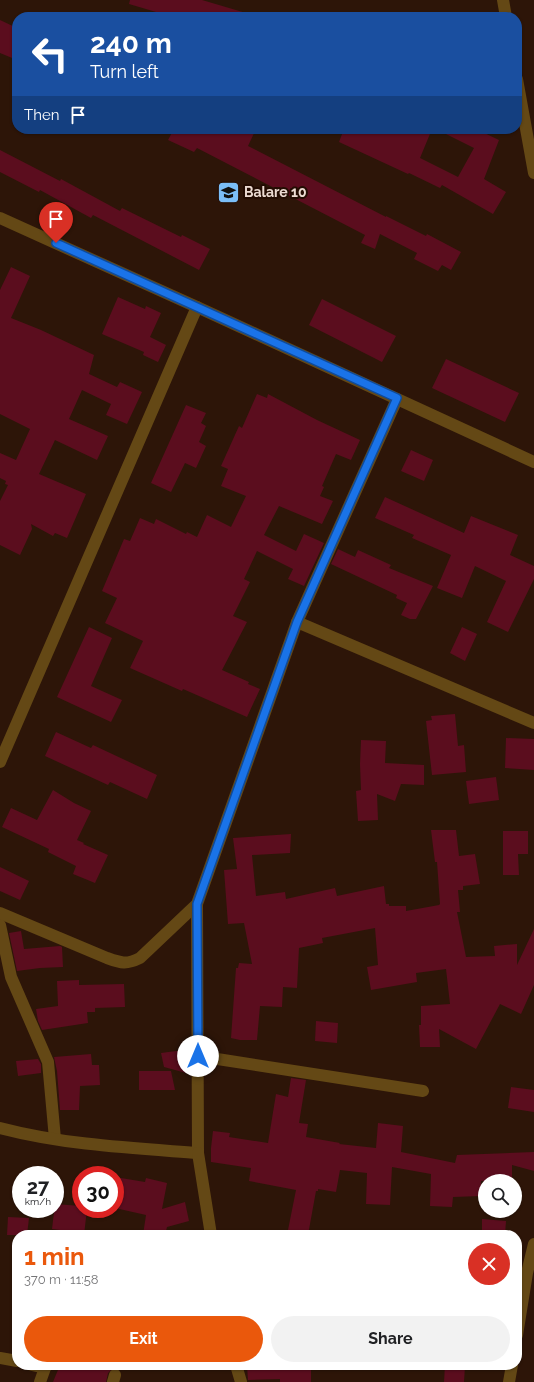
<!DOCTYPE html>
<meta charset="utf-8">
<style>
body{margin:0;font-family:Raleway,sans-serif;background:#f2f2f2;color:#202124;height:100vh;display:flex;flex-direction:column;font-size:15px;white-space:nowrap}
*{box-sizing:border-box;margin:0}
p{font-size:13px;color:#757577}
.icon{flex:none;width:22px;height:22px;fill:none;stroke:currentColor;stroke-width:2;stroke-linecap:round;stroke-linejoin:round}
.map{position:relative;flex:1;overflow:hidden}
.sheet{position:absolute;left:12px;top:1230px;width:510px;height:140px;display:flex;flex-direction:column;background:#fff;border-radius:16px;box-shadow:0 1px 3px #0004}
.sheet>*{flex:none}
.banner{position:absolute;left:12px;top:12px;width:510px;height:122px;border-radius:16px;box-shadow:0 1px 3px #0004;background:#1a4fa0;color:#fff;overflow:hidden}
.controls{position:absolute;left:478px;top:1174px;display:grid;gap:8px}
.controls a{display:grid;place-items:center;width:44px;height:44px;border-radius:50%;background:#fff;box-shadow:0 1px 3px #0004;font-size:20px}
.speed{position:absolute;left:12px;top:1166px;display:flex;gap:8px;font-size:20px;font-weight:700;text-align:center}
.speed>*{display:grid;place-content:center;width:52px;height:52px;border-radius:50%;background:#fff;box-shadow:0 1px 3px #0004;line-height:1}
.speed small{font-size:10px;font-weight:400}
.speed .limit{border:6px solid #d22;background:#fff;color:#111}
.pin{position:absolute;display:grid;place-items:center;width:34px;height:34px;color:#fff;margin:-41px -17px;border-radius:50% 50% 50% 0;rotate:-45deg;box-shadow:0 0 4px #0007}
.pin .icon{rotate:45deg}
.me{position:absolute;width:44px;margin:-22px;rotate:0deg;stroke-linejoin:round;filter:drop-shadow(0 0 3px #0008)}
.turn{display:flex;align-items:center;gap:14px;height:84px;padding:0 12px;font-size:18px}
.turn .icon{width:52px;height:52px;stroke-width:2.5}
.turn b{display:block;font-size:28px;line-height:34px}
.then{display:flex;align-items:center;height:38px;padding:0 12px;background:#0003;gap:8px;font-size:15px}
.round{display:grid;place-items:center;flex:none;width:42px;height:42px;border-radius:21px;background:#f2f2f2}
.head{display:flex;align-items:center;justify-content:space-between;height:68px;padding:0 12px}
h1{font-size:24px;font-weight:700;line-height:30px;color:#ea580c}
.cta{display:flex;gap:8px;margin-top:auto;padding:8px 12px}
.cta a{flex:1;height:46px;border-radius:24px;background:#ea580c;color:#fff;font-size:16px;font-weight:700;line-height:46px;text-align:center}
.cta a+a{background:#f2f2f2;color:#202124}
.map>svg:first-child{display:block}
.building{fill:#5b0d1e}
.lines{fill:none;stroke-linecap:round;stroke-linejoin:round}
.street{stroke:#644815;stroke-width:12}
.route-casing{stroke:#114b97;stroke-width:10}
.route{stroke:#1a73e8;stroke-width:7}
.labels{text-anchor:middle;stroke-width:4;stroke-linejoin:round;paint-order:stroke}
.poi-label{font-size:14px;font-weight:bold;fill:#ecdbd2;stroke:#230c02;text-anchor:start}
</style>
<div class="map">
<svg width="534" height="1382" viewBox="0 0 534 1382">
<rect width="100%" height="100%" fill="#2d1508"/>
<g class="building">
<path d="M130,0H202L246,13L245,17H173L129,4Z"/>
<path d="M0,20L17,28V60L0,53Z"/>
<path d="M174,129H256L248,146L386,217V216L426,236L427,234L461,252L451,270L442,265L438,271L414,259L417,253L380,234L375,249L361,243L365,235L197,148L194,152L168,140Z"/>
<path d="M344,129H432L420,158L458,177L474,148L436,129H476L499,140L484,179L506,192L493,214L442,185L440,188L409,173L408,174L339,142Z"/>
<path d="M0,150L60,181L61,179L120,211L122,208L181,237L182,235L210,249L199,270L93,215L91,218L40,190L39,192L0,172Z"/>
<path d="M11,267L30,276L11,318L41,330L94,355L89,374L117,387L120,382L142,392L127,424L106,415L111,404L82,390L69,419L108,436L97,460L55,440L39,474L86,494L67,538L55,533L53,536L31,524L32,529L20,555L0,545V501L8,485L5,484L6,481L0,478V453L16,460L30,429L0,414V290Z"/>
<path d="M118,297L145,309L146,306L161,313L150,337L166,345L158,362L143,355L144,352L102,334Z"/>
<path d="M322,299L396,336L382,362L309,325Z"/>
<path d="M446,359L519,393L505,422L432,388Z"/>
<path d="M257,394L267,398L268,394L317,420L360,440L351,460L336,454L322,486L324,487L320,496L333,501L322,524L279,506L264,535L296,551L304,534L324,543L304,586L288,579L293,569L257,551L244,579L250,582L233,616L247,622L222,670L249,682L248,684L260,689L247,717L183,689L182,691L130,668L143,641L105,623L117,598L102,591L124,539L130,541L140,518L154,524L156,519L186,534L187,532L197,537L207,515L231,527L246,496L221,486L228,469L221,466L239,426L242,428Z"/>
<path d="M186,405L206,413L201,423L206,426L199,442L206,446L196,468L185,463L171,492L151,483Z"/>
<path d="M411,450L433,460L424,481L401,471Z"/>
<path d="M385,497L464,533L471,516L518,535L510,555L534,566V579L508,632L487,622L506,581L475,566L462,598L437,588L451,555L412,538L414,535L375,518Z"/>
<path d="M338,549L355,557L358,550L391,565L389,568L433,586L416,619H410L401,615L407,603L396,598L397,595L331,564Z"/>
<path d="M89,627L112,638L91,686L122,700L111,722L57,697Z"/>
<path d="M462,627L477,634L465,661L450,653Z"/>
<path d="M455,714L458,746L464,745L466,772L432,775L426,721L432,720L431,716Z"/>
<path d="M56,732L91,748L93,745L157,775L147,799L110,782L108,785L45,756Z"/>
<path d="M506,738L534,739V770L505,768Z"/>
<path d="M361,740L386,741L385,763L424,765V785L401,784L395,801L377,794L378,820L358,821L356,791L361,790L360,764Z"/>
<path d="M496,777L499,800L469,804L466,781Z"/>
<path d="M53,790L74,803L91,811L77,840L84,843L83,844L108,855L95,883L73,874L76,866L48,852L49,849L2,827L11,808L37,820Z"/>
<path d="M431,830H456L459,856L475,854L480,884L463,886V890H458L460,912H457L466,957L495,956L494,946L517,944V965L534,929V985L521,1014L500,1004L476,1049L439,1029L440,1047H420L419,1025H421V1006L450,1004L446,969L416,973L417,982L371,990L367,967L378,965L375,928L322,938L323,943L299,948L297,988L283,987L282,1007L260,1006L257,1040H240L231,1038L236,968H238L239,963L252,964L244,923L228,924L224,870L237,869L233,838L291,834L290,853L252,855L256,896L285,892L286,899L335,888L337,896L384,886L386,904H389V906H406V911L439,905L440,904L437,862H435Z"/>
<path d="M503,831H528V854H518L519,875H503Z"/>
<path d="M0,867L29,881L20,900L0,891Z"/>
<path d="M21,931L24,949L60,946L62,947L63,967L40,968L17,971L9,933Z"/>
<path d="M79,980V985L124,984L125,1007L95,1008V1012H87L88,1023L42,1030L38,1021L36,1009L58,1006L57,981Z"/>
<path d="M316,1021L338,1023L337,1043L315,1041Z"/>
<path d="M184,1050L186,1073L164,1067L161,1053Z"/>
<path d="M91,1054L92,1065H99L100,1085L80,1086L79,1110H60L57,1071L54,1057Z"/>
<path d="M38,1059L41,1064V1073L18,1076L16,1061Z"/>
<path d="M139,1071H171L175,1090H139Z"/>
<path d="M291,1078L306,1080L299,1123L308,1124L306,1137L340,1143L339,1144L376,1148L378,1123L403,1126L401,1152L455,1163L457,1155L534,1152V1171L512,1165V1181H481V1196L453,1197L452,1207L430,1206L431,1174L392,1167L390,1205L366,1204L367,1173L340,1170L336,1192L318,1189V1191H316L308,1235H287L296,1190L249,1181L251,1168L211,1162V1148L213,1131L230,1133L229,1137L268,1143L276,1094L288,1097Z"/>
<path d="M511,1087L534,1090V1112L508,1108Z"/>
<path d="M115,1177L145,1182L146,1178L167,1183L162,1209L185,1202L189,1221L167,1227L165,1235H143L146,1215L115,1208Z"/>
<path d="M55,1204L81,1206V1209H87L84,1235H59L60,1230L52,1229Z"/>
<path d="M8,1217L29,1218L27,1235H7Z"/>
<path d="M482,1219L506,1221L505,1235H482Z"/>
<path d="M60,1365H114L113,1368L108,1373L106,1382H53Z"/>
<path d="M247,1365H311V1382H280V1379L248,1380Z"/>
<path d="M445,1365L465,1366L464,1382H444Z"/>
</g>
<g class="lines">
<g class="street">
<path d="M503,0L506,17"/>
<path d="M517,79L534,173"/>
<path d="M0,218L197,307L534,462"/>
<path d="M297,622L534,723"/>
<path d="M0,762L197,307"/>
<path d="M0,913L107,958C121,963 126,965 140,958L197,904L297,622L397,399"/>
<path d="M0,925L11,977L48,1062L55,1139"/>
<path d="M198,1056L423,1091"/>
<path d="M0,1128C65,1145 132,1148 198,1153L197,904"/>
<path d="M198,1153L211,1235"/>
<path d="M517,1335L527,1273L534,1244"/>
<path d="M0,1358L17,1361"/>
<path d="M32,1365L45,1368L46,1365"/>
<path d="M236,1365L241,1382"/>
<path d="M40,1382L45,1368"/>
<path d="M113,1382L115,1375"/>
<path d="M509,1382L512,1365"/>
</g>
</g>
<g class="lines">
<defs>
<path id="route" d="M56,243L397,398L297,622L197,904L198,1056"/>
</defs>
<use href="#route" class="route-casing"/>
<use href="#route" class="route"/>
</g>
<defs>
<symbol id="school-square" viewBox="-11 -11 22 22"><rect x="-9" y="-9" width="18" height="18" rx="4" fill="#7bbef8" stroke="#230c02"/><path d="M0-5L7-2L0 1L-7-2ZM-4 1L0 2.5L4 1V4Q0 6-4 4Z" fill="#111"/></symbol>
</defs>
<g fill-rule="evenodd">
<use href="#school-square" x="216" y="180" width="25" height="25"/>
</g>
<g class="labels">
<g class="poi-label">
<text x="244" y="197">Balare 10</text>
</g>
</g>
</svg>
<div class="controls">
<a><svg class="icon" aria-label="search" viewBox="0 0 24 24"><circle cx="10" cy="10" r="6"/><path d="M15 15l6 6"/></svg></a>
</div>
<div class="speed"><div>27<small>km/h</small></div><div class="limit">30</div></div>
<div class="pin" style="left:56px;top:243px;background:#d93025"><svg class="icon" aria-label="arrive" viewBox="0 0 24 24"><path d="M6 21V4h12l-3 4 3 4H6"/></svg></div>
<svg class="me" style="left:198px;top:1056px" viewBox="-20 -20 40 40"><circle r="19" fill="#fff"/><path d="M0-13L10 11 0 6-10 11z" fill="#1a73e8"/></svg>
<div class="banner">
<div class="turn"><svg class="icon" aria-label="left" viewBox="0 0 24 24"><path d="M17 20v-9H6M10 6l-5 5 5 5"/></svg><div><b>240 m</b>Turn left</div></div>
<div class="then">Then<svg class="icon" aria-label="arrive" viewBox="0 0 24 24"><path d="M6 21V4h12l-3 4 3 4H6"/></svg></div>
</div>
<section class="sheet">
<div class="head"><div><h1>1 min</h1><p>370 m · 11:58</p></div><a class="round" style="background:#d93025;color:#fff"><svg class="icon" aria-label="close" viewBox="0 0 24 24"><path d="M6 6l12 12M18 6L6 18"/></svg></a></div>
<div class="cta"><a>Exit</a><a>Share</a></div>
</section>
</div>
